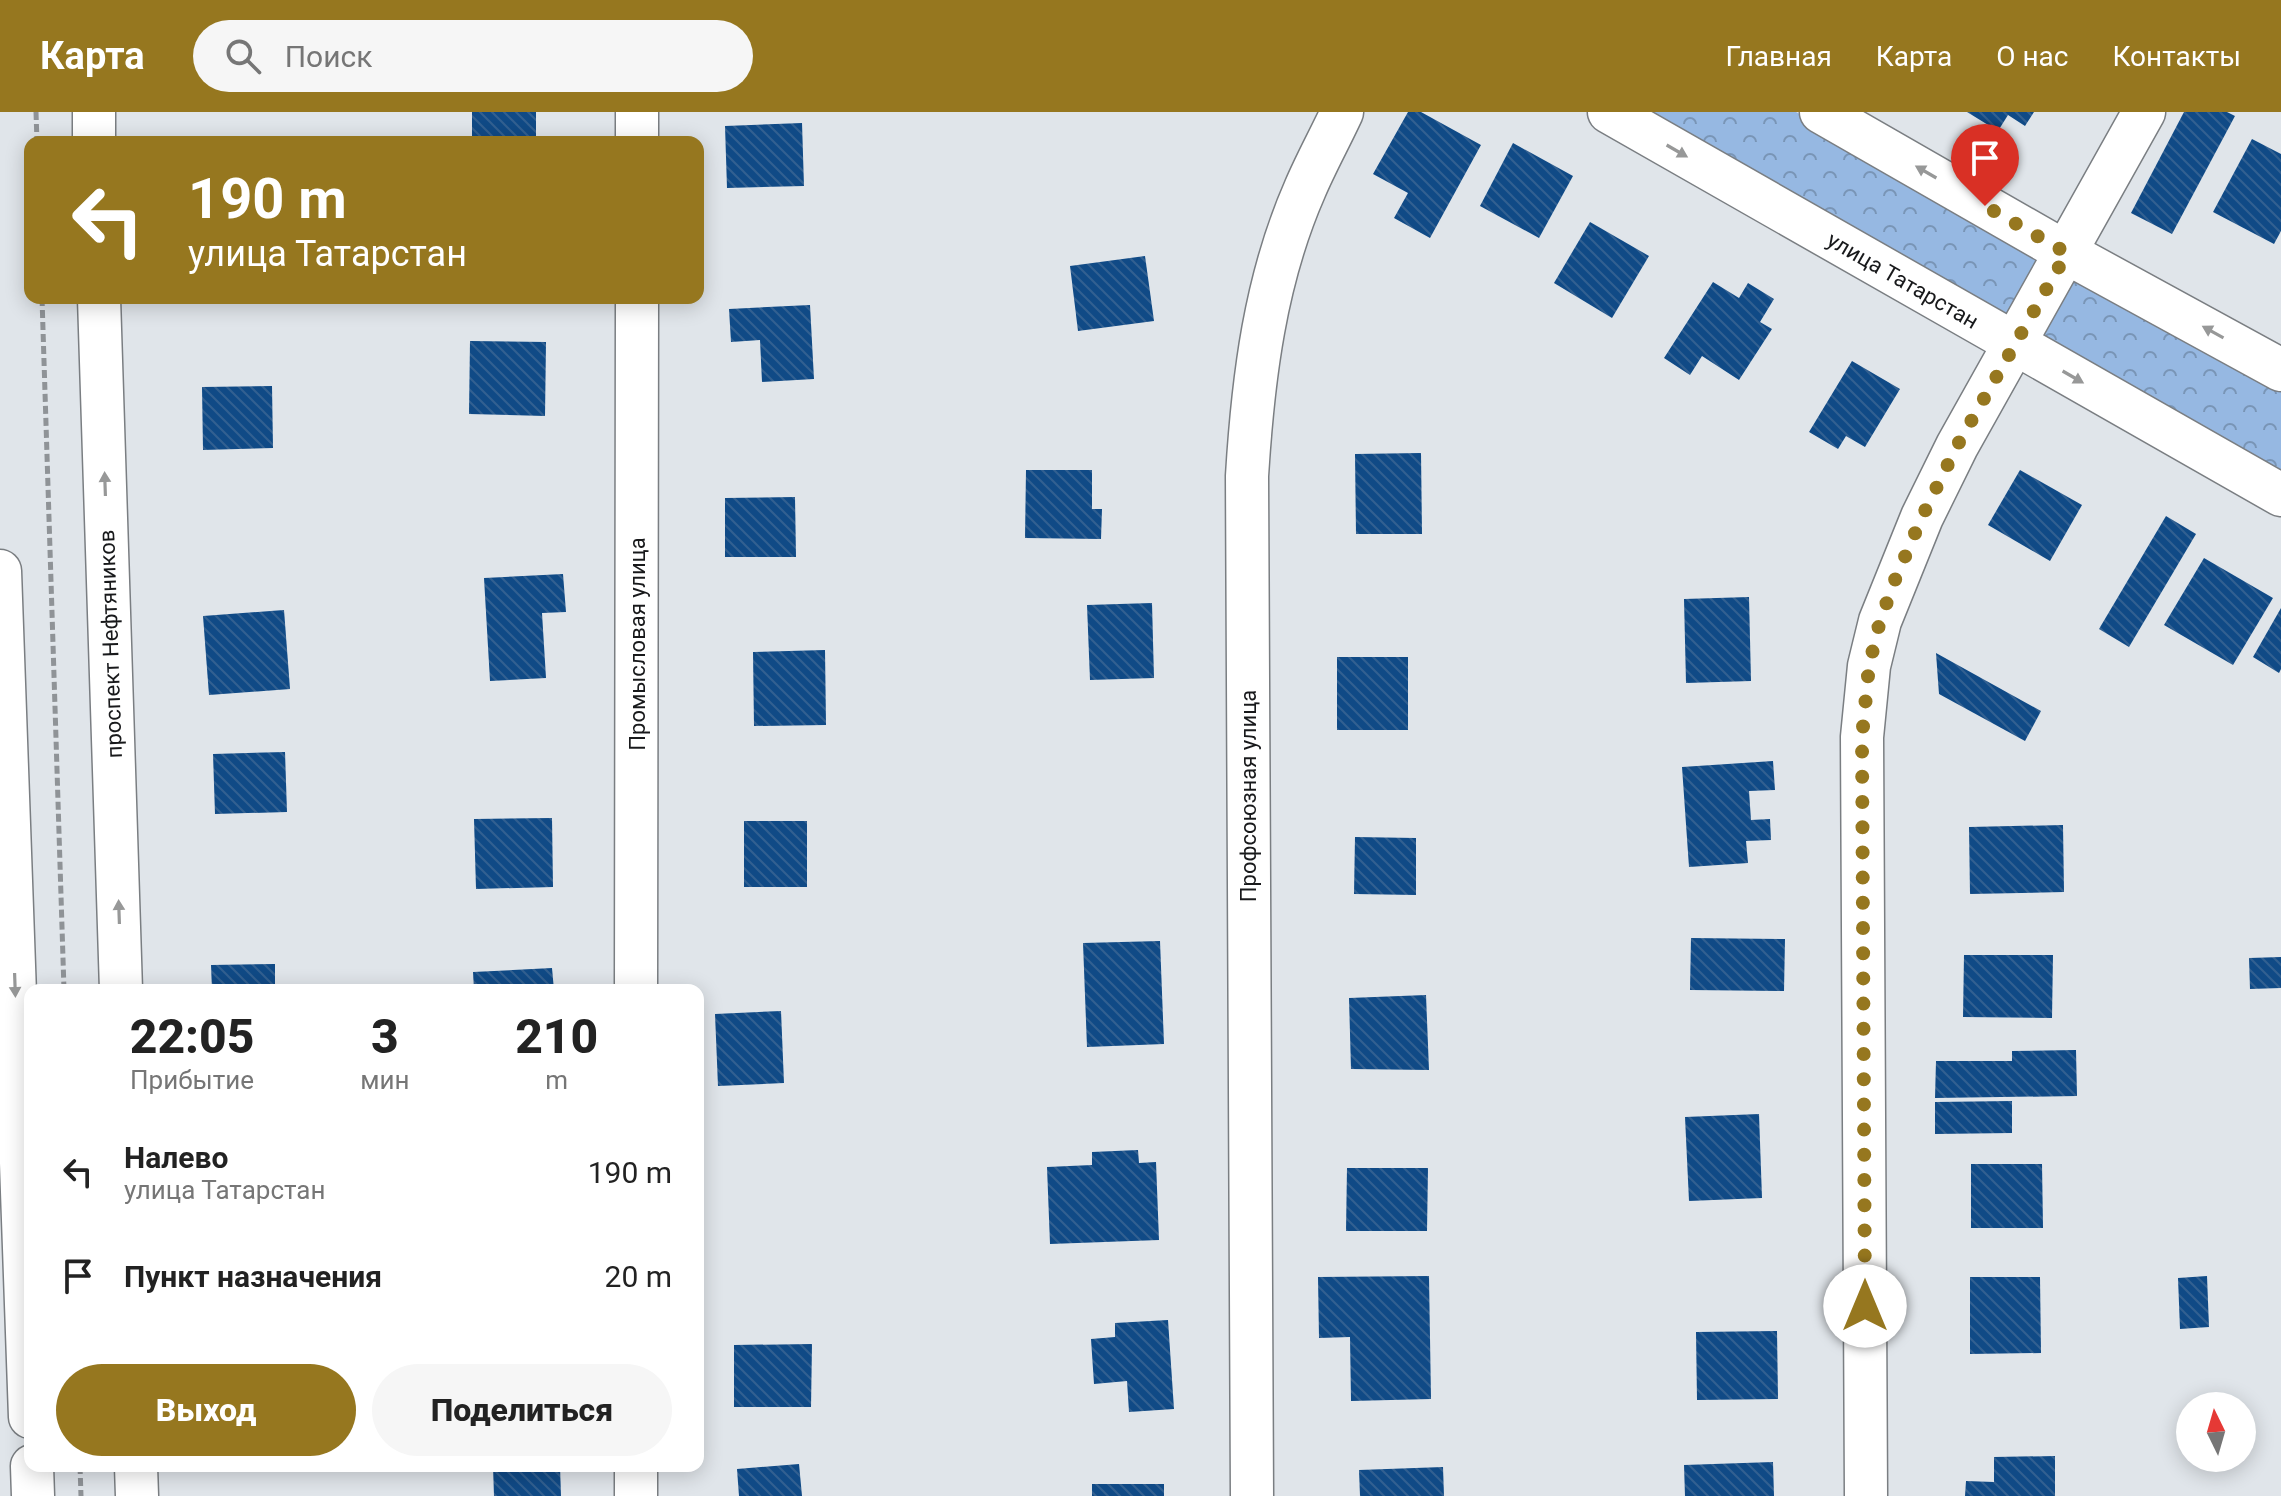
<!DOCTYPE html>
<html lang="ru">
<meta charset="utf-8">
<style>
body{margin:0;font-family:Roboto,sans-serif;background:#f6f6f6;color:#222;height:100vh;display:flex;flex-direction:column;font-size:30px;white-space:nowrap}
*{box-sizing:border-box;margin:0}
p{font-size:26px;color:#767676}
.icon{flex:none;width:44px;height:44px;fill:none;stroke:currentColor;stroke-width:2;stroke-linecap:round;stroke-linejoin:round}
.map{position:relative;flex:1;overflow:hidden}
.side{position:absolute;left:24px;top:872px;width:680px;height:488px;display:flex;flex-direction:column;background:#fff;border-radius:16px;box-shadow:0 4px 20px #0003}
.side>*{flex:none}
.hud{position:absolute;left:24px;top:24px;width:680px;height:168px;border-radius:16px;box-shadow:0 4px 20px #0003;background:#96771f;color:#fff;overflow:hidden}
.needle{width:52px;rotate:355deg}
.buttons{position:absolute;left:2176px;top:1280px;display:grid;gap:16px}
.buttons a{display:grid;place-items:center;width:80px;height:80px;border-radius:50%;background:#fff;box-shadow:0 4px 20px #0003;font-size:40px}
.pin{position:absolute;display:grid;place-items:center;width:68px;height:68px;color:#fff;margin:-82px -34px;border-radius:50% 50% 50% 0;rotate:-45deg;box-shadow:0 0 8px #0007}
.pin .icon{rotate:45deg}
.me{position:absolute;width:88px;margin:-44px;rotate:0deg;stroke-linejoin:round;filter:drop-shadow(0 0 6px #0008)}
.turn{display:flex;align-items:center;gap:28px;height:168px;padding:0 32px;font-size:36px}
.turn .icon{width:104px;height:104px;stroke-width:2.5}
.turn b{display:block;font-size:56px;line-height:68px}
.eta{display:flex;justify-content:space-evenly;align-items:center;height:136px;text-align:center}
.eta b{font-size:48px;font-weight:800;line-height:56px}
.button{display:flex;gap:16px;margin-top:auto;padding:16px 32px}
.button a{flex:1;height:92px;border-radius:48px;background:#96771f;color:#fff;font-size:32px;font-weight:800;line-height:92px;text-align:center}
.button a+a{background:#f6f6f6;color:#222}
ul{padding:0;list-style:none}
li{display:flex;align-items:center;gap:24px;height:104px;padding:0 32px}
li div{flex:1}
li b{display:block;font-size:30px}
li em{font-style:normal}
header{display:flex;align-items:center;gap:48px;box-sizing:border-box;height:112px;padding:0 40px;background:#96771f;color:#fff}
header strong{font-size:38px}
nav{display:flex;gap:44px;margin-inline-start:auto;font-size:28px}
.search{width:560px;height:72px;background:#f6f6f6;display:flex;align-items:center;gap:20px;box-sizing:border-box;padding:0 28px;border-radius:44px;color:#767676;font-size:30px}
.map>svg:first-child{display:block}
.park{fill:url(#park-crowns)}
.building{fill:url(#building-back-hatch)}
.lines{fill:none;stroke-linecap:round;stroke-linejoin:round}
.minor-casing{stroke:#7a7e82;stroke-width:45}
.path{stroke:#8f9397;stroke-width:5;stroke-dasharray:8 4;stroke-linecap:butt}
.minor{stroke:#fff;stroke-width:42}
.oneway{fill:#979898}
.route{stroke:#96771f;stroke-width:14;stroke-dasharray:0 25.2}
.labels{text-anchor:middle;stroke-width:8;stroke-linejoin:round;paint-order:stroke}
.street-label{font-size:22px;fill:#18191b;stroke:#fff}
</style>
<header>
<strong>Карта</strong>
<div class="search"><svg class="icon" aria-label="search" viewBox="0 0 24 24"><circle cx="10" cy="10" r="6"/><path d="M15 15l6 6"/></svg>Поиск</div>
<nav><a>Главная</a><a>Карта</a><a>О нас</a><a>Контакты</a></nav>
</header>
<div class="map">
<svg width="2281" height="1384" viewBox="0 0 2281 1384">
<defs>
<pattern id="park-crowns" width="20" height="18" patternUnits="userSpaceOnUse" patternTransform="scale(2)"><rect width="20" height="18" fill="#96b8e2"/><path d="M2 6a3 3 0 1 1 6 0M12 15a3 3 0 1 1 6 0" fill="none" stroke="#7995b6"/></pattern>
<pattern id="building-back-hatch" width="6" height="6" patternUnits="userSpaceOnUse" patternTransform="scale(2)"><rect width="6" height="6" fill="#104a86"/><path d="M-1 5l2 2M0 0l6 6M5-1l2 2" fill="none" stroke="#326091"/></pattern>
</defs>
<rect width="100%" height="100%" fill="#e0e5ea"/>
<path class="park" d="M1614,0H1796L2281,272V374Z"/>
<g class="building">
<rect x="472" y="0" width="64" height="30"/>
<path d="M1408,0H1421L1481,33L1430,126L1394,106L1408,81L1373,62Z"/>
<path d="M1967,0H2034L2025,14L2008,3L1998,19Z"/>
<path d="M2184,0H2227L2235,4L2172,122L2131,101Z"/>
<path d="M802,11L804,74L727,76L725,14Z"/>
<path d="M2252,27L2281,42V119L2274,132L2213,100Z"/>
<path d="M1513,31L1573,64L1539,126L1480,94Z"/>
<path d="M1590,110L1649,144L1612,206L1554,171Z"/>
<path d="M1145,144L1154,209L1078,219L1070,154Z"/>
<path d="M1713,170L1739,186L1748,171L1774,187L1760,210L1772,217L1739,268L1702,244L1690,263L1664,246Z"/>
<path d="M810,193L814,267L762,270L760,228L731,230L729,197Z"/>
<path d="M470,229L546,230L545,304L469,302Z"/>
<path d="M1852,249L1900,277L1865,335L1846,324L1838,337L1809,320Z"/>
<path d="M272,274L273,336L203,338L202,275Z"/>
<path d="M1421,341L1422,422H1356L1355,342Z"/>
<path d="M1026,358H1092V397H1102L1101,427L1025,426Z"/>
<path d="M2020,358L2082,393L2050,449L1988,413Z"/>
<path d="M795,385L796,445H725V386Z"/>
<path d="M2166,404L2196,422L2129,535L2099,517Z"/>
<path d="M2204,446L2273,486L2233,553L2164,513Z"/>
<path d="M563,462L566,500L542,501L546,566L490,569L484,466Z"/>
<path d="M1749,485L1751,569L1686,571L1684,487Z"/>
<path d="M1152,491L1154,566L1090,568L1087,493Z"/>
<path d="M2281,496V557L2279,561L2253,545Z"/>
<path d="M284,498L290,577L209,583L203,504Z"/>
<path d="M825,538L826,613L754,614L753,540Z"/>
<path d="M1936,541L2041,599L2025,629L1939,582Z"/>
<rect x="1337" y="545" width="71" height="73"/>
<path d="M285,640L287,700L215,702L213,642Z"/>
<path d="M1773,649L1775,678L1749,679L1751,708L1770,707L1771,728L1746,729L1748,751L1689,755L1682,655Z"/>
<path d="M552,706L553,775L476,777L474,707Z"/>
<rect x="744" y="709" width="63" height="66"/>
<path d="M2063,713L2064,780L1970,782L1969,715Z"/>
<path d="M1355,725L1416,726V783L1354,782Z"/>
<path d="M1691,826L1785,827L1784,879L1690,878Z"/>
<path d="M1160,829L1164,932L1087,935L1083,831Z"/>
<path d="M1964,843H2053L2052,906L1963,905Z"/>
<path d="M2281,845V876L2250,877L2249,846Z"/>
<path d="M275,852V878H212L211,853Z"/>
<path d="M552,856L554,878H474L473,860Z"/>
<path d="M1426,883L1429,958L1351,957L1349,886Z"/>
<path d="M781,899L784,971L718,974L715,902Z"/>
<path d="M2076,938L2077,984L1935,986L1936,949H2012V939Z"/>
<path d="M2012,989V1021L1935,1022V990Z"/>
<path d="M1759,1002L1762,1086L1689,1089L1685,1005Z"/>
<path d="M1138,1038L1139,1051L1156,1050L1159,1128L1050,1132L1047,1055L1092,1053V1040Z"/>
<path d="M1971,1052H2042L2043,1116H1971Z"/>
<path d="M1347,1056H1428L1427,1119H1346Z"/>
<path d="M1429,1164L1431,1287L1351,1289L1350,1225L1319,1226L1318,1165Z"/>
<path d="M2207,1164L2209,1215L2180,1217L2178,1166Z"/>
<path d="M1970,1165H2040L2041,1241L1970,1242Z"/>
<path d="M1168,1208L1174,1297L1129,1300L1127,1269L1094,1272L1091,1227L1115,1225V1211Z"/>
<path d="M1777,1219L1778,1287L1697,1288L1696,1220Z"/>
<path d="M812,1232L811,1295H734V1233Z"/>
<path d="M2055,1344V1384H1965L1966,1369L1994,1370V1345Z"/>
<path d="M1773,1350L1774,1384H1685L1684,1353Z"/>
<path d="M799,1352L802,1384H739L737,1357Z"/>
<path d="M493,1354H560L561,1384H494Z"/>
<path d="M1443,1355L1444,1384H1360L1359,1358Z"/>
<rect x="1092" y="1372" width="72" height="12"/>
</g>
<g class="lines">
<defs>
<g id="minor">
<path d="M94,0V30"/>
<path d="M1609,0L2281,383"/>
<path d="M1821,0L2067,141L2281,258"/>
<path d="M637,30V0"/>
<path d="M99,186L121,878"/>
<path d="M0,459L30,1305"/>
<path d="M636,878L637,186"/>
<path d="M32,1354L33,1384"/>
<path d="M136,1354L137,1384"/>
<path d="M636,1384V1354"/>
<path d="M1252,1384L1247,364C1253,266 1265,168 1305,77C1316,51 1330,26 1342,0"/>
<path d="M1866,1384L1862,625L1869,554L1880,509L1922,405L1957,334L2144,0"/>
</g>
</defs>
<use href="#minor" class="minor-casing"/>
<g class="path">
<path d="M36,0L37,30"/>
<path d="M42,186L64,878"/>
<path d="M80,1354L81,1384"/>
</g>
<use href="#minor" class="minor"/>
</g>
<defs><path id="oneway-solid" d="M-6-.8H1V-3.2L6.5 0L1 3.2V.8H-6Z" transform="scale(2)"/></defs>
<g class="oneway">
<use href="#oneway-solid" transform="translate(1677 39) rotate(30)"/>
<use href="#oneway-solid" transform="translate(1926 60) rotate(-150)"/>
<use href="#oneway-solid" transform="translate(2213 220) rotate(-151)"/>
<use href="#oneway-solid" transform="translate(2073 265) rotate(30)"/>
<use href="#oneway-solid" transform="translate(105 372) rotate(-92)"/>
<use href="#oneway-solid" transform="translate(119 800) rotate(-92)"/>
<use href="#oneway-solid" transform="translate(15 873) rotate(88)"/>
</g>
<g class="lines">
<path class="route" d="M1865,1194L1862,625L1869,554L1880,509L1895,468L1922,405L1957,334L2067,141L1985,94"/>
</g>
<g class="labels">
<g class="street-label">
<text transform="translate(1903 168) rotate(30)" y="8">улица Татарстан</text>
<text transform="translate(110 532) rotate(-92)" y="8">проспект Нефтяников</text>
<text transform="translate(637 532) rotate(-90)" y="8">Промысловая улица</text>
<text transform="translate(1248 684) rotate(-90)" y="8">Профсоюзная улица</text>
</g>
</g>
</svg>
<div class="buttons">
<a><svg class="needle" viewBox="-14 -14 28 28"><path d="M0-13l5 13h-10z" fill="#e53935"/><path d="M0 13l5-13h-10z" fill="#767676"/></svg></a>
</div>
<div class="pin" style="left:1985px;top:94px;background:#d93025"><svg class="icon" aria-label="arrive" viewBox="0 0 24 24"><path d="M6 21V4h12l-3 4 3 4H6"/></svg></div>
<svg class="me" style="left:1865px;top:1194px" viewBox="-20 -20 40 40"><circle r="19" fill="#fff"/><path d="M0-13L10 11 0 6-10 11z" fill="#96771f"/></svg>
<div class="hud">
<div class="turn"><svg class="icon" aria-label="left" viewBox="0 0 24 24"><path d="M17 20v-9H6M10 6l-5 5 5 5"/></svg><div><b>190 m</b>улица Татарстан</div></div>
</div>
<section class="side">
<div class="eta">
<div><b>22:05</b><p>Прибытие</p></div>
<div><b>3</b><p>мин</p></div>
<div><b>210</b><p>m</p></div>
</div>
<ul>
<li><svg class="icon" aria-label="left" viewBox="0 0 24 24"><path d="M17 20v-9H6M10 6l-5 5 5 5"/></svg><div><b>Налево</b><p>улица Татарстан</p></div><em>190 m</em></li>
<li><svg class="icon" aria-label="arrive" viewBox="0 0 24 24"><path d="M6 21V4h12l-3 4 3 4H6"/></svg><div><b>Пункт назначения</b></div><em>20 m</em></li>
</ul>
<div class="button"><a>Выход</a><a>Поделиться</a></div>
</section>
</div>
